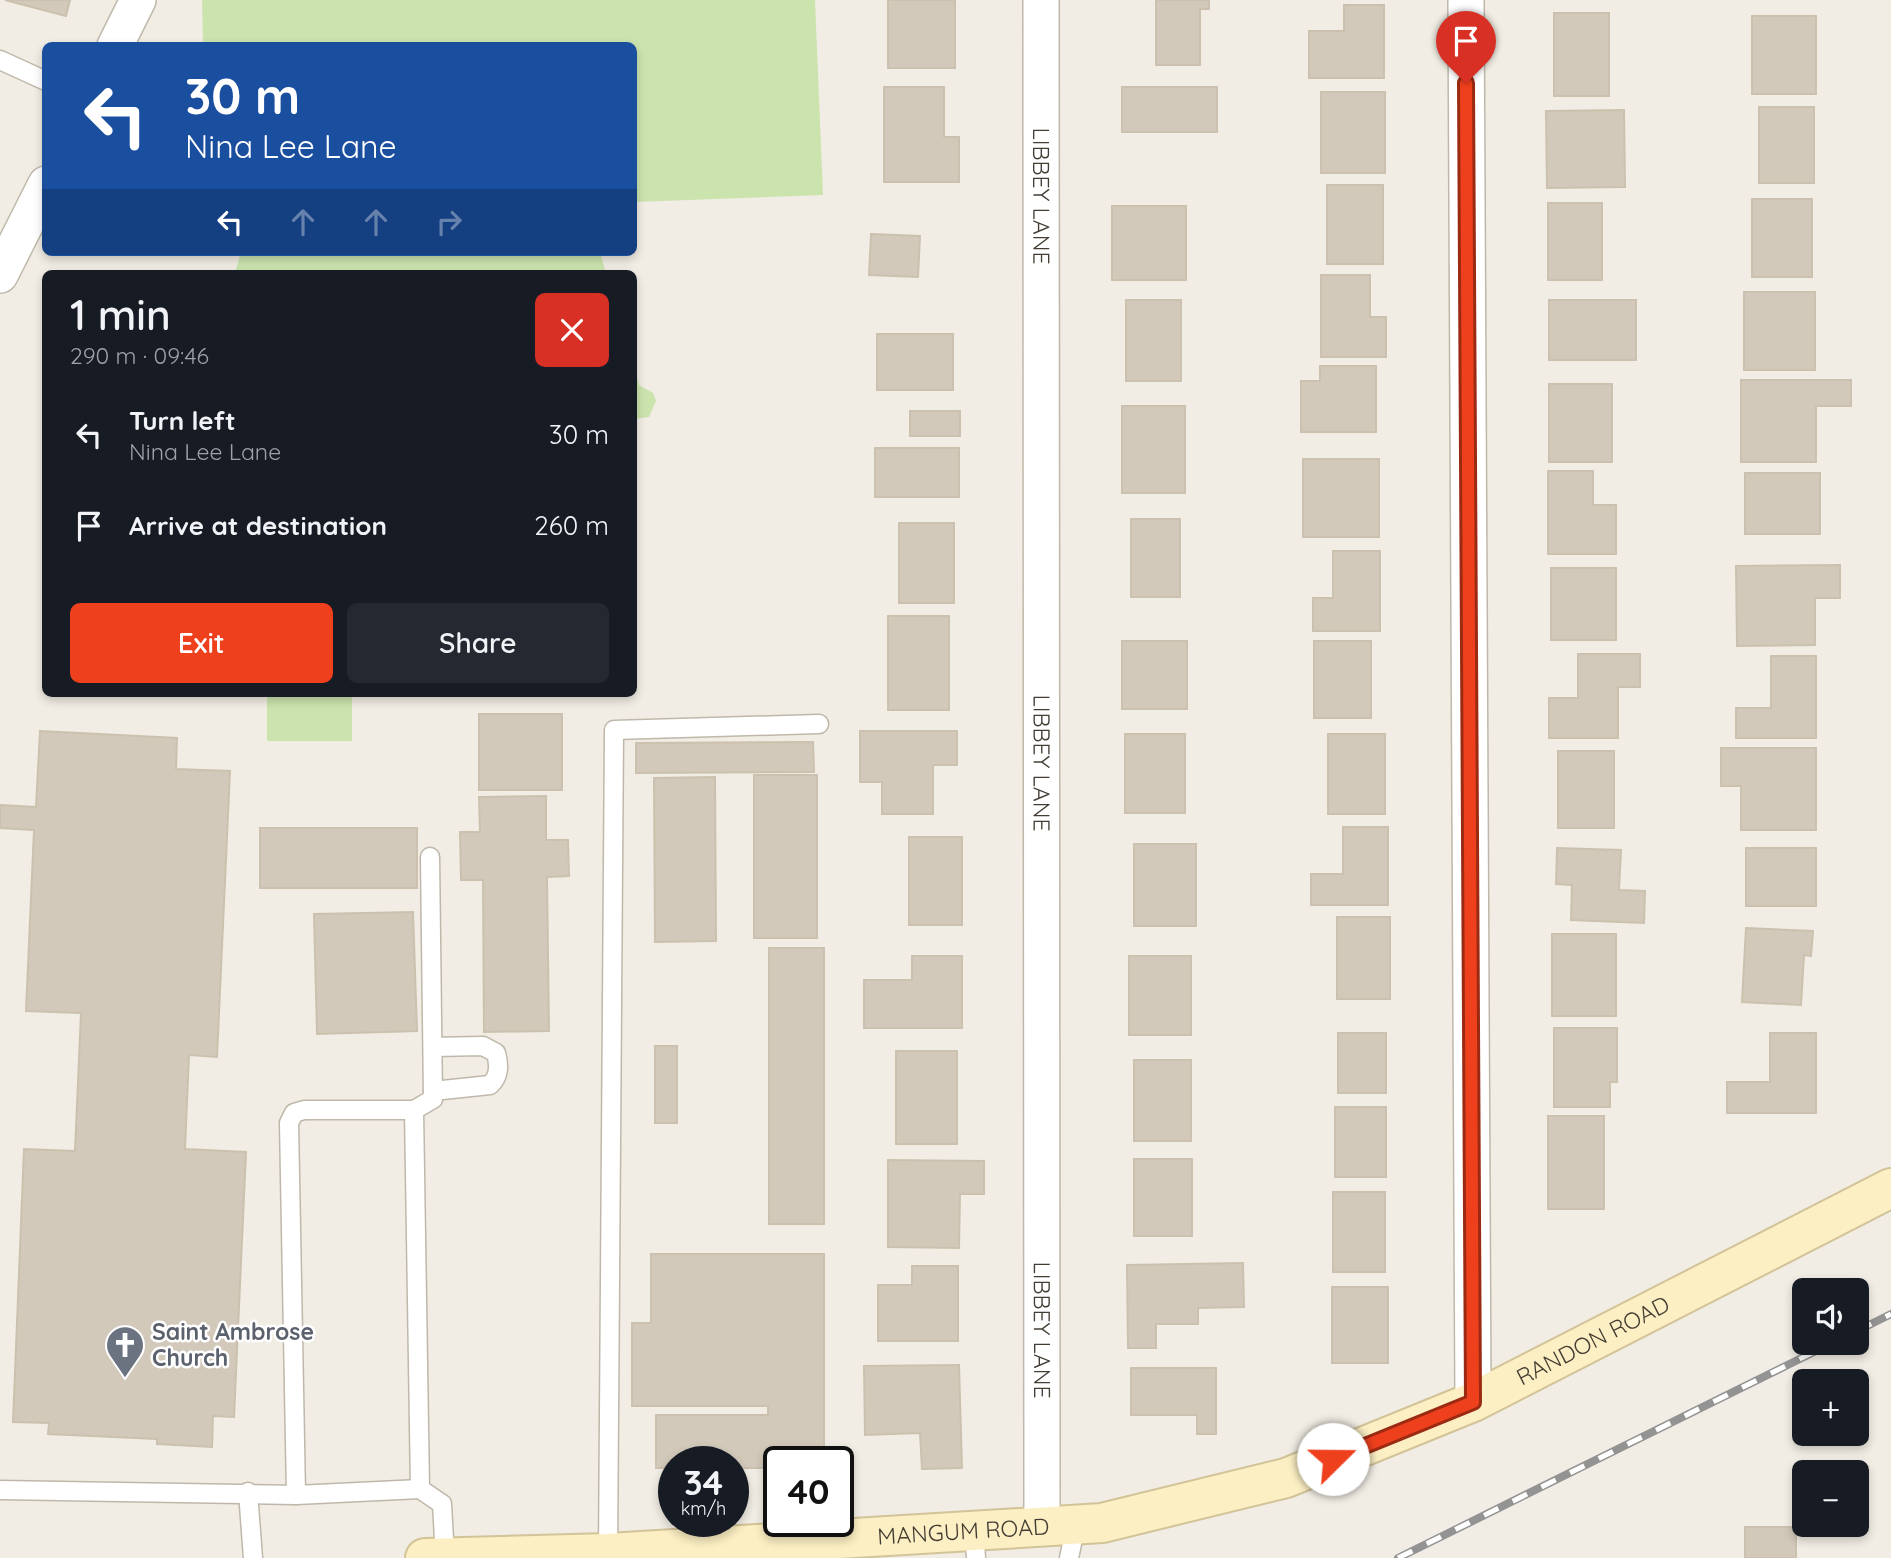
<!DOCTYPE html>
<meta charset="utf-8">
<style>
body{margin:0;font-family:Quicksand,sans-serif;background:#242831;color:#f1f3f6;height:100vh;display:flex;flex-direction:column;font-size:26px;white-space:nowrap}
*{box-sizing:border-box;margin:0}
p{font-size:23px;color:#9ea1a6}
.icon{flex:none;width:38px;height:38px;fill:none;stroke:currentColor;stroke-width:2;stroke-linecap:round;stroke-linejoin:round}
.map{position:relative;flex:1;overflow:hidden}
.sheet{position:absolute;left:42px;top:270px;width:595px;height:427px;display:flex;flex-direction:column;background:#171b24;border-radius:10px;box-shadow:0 4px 10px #0003}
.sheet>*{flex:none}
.banner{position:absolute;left:42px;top:42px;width:595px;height:214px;border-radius:10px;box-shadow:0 4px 10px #0003;background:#1a4fa0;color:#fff;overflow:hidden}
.tools{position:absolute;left:1792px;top:1278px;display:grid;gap:14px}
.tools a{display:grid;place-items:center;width:77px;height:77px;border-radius:10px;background:#171b24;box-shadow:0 4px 10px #0003;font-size:35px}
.speed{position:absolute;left:658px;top:1446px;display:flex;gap:14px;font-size:35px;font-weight:700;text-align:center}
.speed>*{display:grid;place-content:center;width:91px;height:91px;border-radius:50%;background:#171b24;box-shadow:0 4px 10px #0003;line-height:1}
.speed small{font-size:18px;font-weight:400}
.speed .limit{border:4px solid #111;border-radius:10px;background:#fff;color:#111}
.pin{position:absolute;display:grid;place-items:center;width:60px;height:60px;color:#fff;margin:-72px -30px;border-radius:50% 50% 50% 0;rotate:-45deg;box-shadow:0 0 7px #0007}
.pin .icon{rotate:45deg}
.me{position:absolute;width:77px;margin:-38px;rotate:68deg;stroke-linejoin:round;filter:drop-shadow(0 0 5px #0008)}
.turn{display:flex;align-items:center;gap:24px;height:147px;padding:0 28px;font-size:32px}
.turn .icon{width:91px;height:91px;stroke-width:2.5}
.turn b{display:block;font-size:49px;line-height:60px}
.lanes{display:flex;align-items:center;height:66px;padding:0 28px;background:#0003;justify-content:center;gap:35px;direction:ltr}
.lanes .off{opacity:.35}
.round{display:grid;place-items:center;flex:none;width:74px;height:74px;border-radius:10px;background:#242831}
.overview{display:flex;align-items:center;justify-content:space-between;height:119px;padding:0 28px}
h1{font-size:42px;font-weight:600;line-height:52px}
.cta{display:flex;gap:14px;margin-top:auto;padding:14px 28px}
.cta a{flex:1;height:80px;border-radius:10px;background:#ef401d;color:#fff;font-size:28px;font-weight:600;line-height:80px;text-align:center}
.cta a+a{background:#242831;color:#f1f3f6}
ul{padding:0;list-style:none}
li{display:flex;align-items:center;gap:21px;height:91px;padding:0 28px}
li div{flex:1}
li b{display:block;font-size:26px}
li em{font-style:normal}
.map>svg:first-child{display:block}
.green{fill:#cbe4ae}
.building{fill:#d2c9ba;stroke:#ccc1ae;stroke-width:2}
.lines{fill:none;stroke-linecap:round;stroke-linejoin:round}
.lane-casing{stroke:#bfb8aa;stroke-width:21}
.street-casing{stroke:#bfb8aa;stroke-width:38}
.secondary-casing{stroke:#d2c398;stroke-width:42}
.lane{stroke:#fff;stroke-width:18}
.street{stroke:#fff;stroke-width:35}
.secondary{stroke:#fcefc3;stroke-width:38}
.rail-casing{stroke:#939393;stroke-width:8}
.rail{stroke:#fff;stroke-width:5;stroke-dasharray:16;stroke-linecap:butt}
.route-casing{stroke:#9b2a13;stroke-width:18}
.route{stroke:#ef401d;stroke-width:12}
.labels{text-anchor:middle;stroke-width:5;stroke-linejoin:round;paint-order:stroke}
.street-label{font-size:23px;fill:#433d34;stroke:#fff}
.worship-label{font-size:23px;font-weight:bold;fill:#5b616d;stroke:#fff;text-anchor:start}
</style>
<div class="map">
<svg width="1891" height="1558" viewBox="0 0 1891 1558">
<rect width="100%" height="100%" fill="#f1ede4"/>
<g class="green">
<path d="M202,0H815L823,195L634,202V46L203,45Z"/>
<path d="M241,252H600L606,273H235Z"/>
<path d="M634,366L639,385L653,393L656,401L649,417L634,419Z"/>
<rect x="267" y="693" width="85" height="48"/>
</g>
<g class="building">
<path d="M5,0H70L66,16Z"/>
<rect x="888" y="0" width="67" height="68"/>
<path d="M1156,0H1209V9H1200V65H1156Z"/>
<path d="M1344,5H1384V78H1309V31H1344Z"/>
<rect x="1554" y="13" width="55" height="83"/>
<rect x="1752" y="16" width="64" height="78"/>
<path d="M884,87H944V137H959V182H884Z"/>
<rect x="1122" y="87" width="95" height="45"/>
<rect x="1321" y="92" width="64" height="81"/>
<rect x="1759" y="107" width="55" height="76"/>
<path d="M1624,110L1625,187L1547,188L1546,111Z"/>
<rect x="1327" y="185" width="56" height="79"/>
<rect x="1752" y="199" width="60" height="78"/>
<rect x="1548" y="203" width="54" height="77"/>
<rect x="1112" y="206" width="74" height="74"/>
<path d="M871,234L920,236L918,277L869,275Z"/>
<path d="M1321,275H1370V317H1386V357H1321Z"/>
<rect x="1744" y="292" width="71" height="78"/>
<rect x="1126" y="300" width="55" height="81"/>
<rect x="1549" y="300" width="87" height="60"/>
<rect x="877" y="334" width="76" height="56"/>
<path d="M1320,366H1376V432H1301V381H1320Z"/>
<path d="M1741,380H1851V406H1816V462H1741Z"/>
<rect x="1549" y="384" width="63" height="78"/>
<rect x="1122" y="406" width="63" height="87"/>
<rect x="910" y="411" width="50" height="25"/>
<rect x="875" y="448" width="84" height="49"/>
<rect x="1303" y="459" width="76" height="78"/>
<path d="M1548,471H1593V505H1616V554H1548Z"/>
<rect x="1745" y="473" width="75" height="61"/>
<rect x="1131" y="519" width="49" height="78"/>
<rect x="899" y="523" width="55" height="80"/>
<path d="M1333,551H1380V631H1313V598H1333Z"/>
<path d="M1840,565V598H1815V645L1737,646L1736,566Z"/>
<rect x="1551" y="568" width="65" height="72"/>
<rect x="888" y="616" width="61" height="94"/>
<rect x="1122" y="641" width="65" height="68"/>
<rect x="1314" y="641" width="57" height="77"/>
<path d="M1578,654H1640V687H1618V738H1549V698H1578Z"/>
<path d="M1771,656H1816V738H1736V708H1771Z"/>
<rect x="479" y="714" width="83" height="76"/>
<path d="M40,731L177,738L176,769L230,771L217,1057L189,1055L185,1149L246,1152L234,1417L213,1416L212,1447L157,1444V1439L48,1434L49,1423L13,1422L24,1149L75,1151L81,1013L26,1011L34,830L0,828V805L36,807Z"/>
<path d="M860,731H957V765H933V814H882V782H860Z"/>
<rect x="1125" y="734" width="60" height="79"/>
<rect x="1328" y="734" width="57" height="80"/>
<path d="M813,742L814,772L636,773V743Z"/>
<path d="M1721,748H1816V830H1741V786H1721Z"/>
<rect x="1558" y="751" width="56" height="77"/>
<rect x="754" y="775" width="63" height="163"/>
<path d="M715,777L716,941L655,942L654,778Z"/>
<path d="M546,796V840H568L569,876L547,877L549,1031L484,1032L483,880H461L460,832H480L479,797Z"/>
<path d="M1343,827H1388V905H1311V874H1343Z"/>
<rect x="260" y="828" width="157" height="60"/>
<rect x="909" y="837" width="53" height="88"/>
<rect x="1134" y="844" width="62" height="82"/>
<path d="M1557,848L1621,850L1619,890L1645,891L1644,923L1571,920L1572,885L1556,884Z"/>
<rect x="1746" y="848" width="70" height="58"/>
<path d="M413,912L417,1031L317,1034L314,914Z"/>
<rect x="1337" y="917" width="53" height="82"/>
<path d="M1746,928L1813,931L1811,956L1804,955L1801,1005L1742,1002Z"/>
<rect x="1552" y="934" width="64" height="82"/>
<rect x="769" y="948" width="55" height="276"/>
<path d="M912,956H962V1028H864V980H912Z"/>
<rect x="1129" y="956" width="62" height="79"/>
<path d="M1554,1028H1617V1082H1610V1107H1554Z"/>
<rect x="1338" y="1033" width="48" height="60"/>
<path d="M1770,1033H1816V1113H1727V1082H1770Z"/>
<rect x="655" y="1046" width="22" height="77"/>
<rect x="896" y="1051" width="61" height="93"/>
<rect x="1134" y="1060" width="57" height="81"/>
<rect x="1335" y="1107" width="51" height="70"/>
<rect x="1548" y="1116" width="56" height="93"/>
<rect x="1134" y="1159" width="58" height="77"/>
<path d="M888,1160L984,1161V1194H960L959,1248L888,1247Z"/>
<rect x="1333" y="1192" width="52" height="80"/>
<path d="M651,1254H824V1461H779V1468H733V1461H674V1468H656V1415H768V1406H632V1323H651Z"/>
<path d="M1243,1263L1244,1307L1198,1308V1324H1156V1348H1128L1127,1265Z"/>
<path d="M912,1266H958V1341H878V1285H912Z"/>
<rect x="1332" y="1287" width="56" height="76"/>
<path d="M959,1365L962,1468L922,1469L920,1433L865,1435L864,1366Z"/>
<path d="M1131,1368H1216V1434H1197V1415H1131Z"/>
<rect x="1745" y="1527" width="51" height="31"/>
</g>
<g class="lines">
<defs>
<g id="lane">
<path d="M0,60L46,81"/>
<path d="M433,1047L483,1046L496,1053C499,1065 500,1076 490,1085L433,1091"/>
<path d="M414,1110L433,1099L430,857"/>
<path d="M0,1490L296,1495L420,1489"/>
<path d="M248,1492L253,1558"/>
<path d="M296,1495L289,1123L294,1113L304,1110H414L420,1489L442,1504L445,1557"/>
<path d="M974,1530L976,1558"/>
<path d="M608,1553L614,730L819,724"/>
<path d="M1069,1558L1076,1525"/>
</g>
<g id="street">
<path id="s1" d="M1041,0L1042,1527"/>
<path d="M1466,0L1473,1402"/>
<path d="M115,46L138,0"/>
<path d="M0,275L46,184"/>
</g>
<g id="secondary">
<path id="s2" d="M425,1558L608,1553L1102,1523L1286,1478L1473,1402L1891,1188"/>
</g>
</defs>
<use href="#lane" class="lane-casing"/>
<use href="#street" class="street-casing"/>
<use href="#secondary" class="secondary-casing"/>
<use href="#lane" class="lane"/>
<use href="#street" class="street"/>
<use href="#secondary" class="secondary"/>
<defs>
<g id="rail">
<path d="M1857,1331L1891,1314"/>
<path d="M1398,1558L1834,1342"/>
</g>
</defs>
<use href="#rail" class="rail-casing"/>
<use href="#rail" class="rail"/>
</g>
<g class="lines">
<defs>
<path id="route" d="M1333,1459L1473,1402L1466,83"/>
</defs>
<use href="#route" class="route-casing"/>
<use href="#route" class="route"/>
</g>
<defs>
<symbol id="church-pin" viewBox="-11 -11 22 30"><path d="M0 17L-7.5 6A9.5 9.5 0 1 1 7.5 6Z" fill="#6b7280" stroke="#fff"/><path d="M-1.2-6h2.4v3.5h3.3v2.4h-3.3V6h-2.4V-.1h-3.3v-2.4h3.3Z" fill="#fff"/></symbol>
</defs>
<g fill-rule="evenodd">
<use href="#church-pin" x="103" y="1323" width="44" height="60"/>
</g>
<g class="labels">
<g class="street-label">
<text dy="8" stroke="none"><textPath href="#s1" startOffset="196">LIBBEY LANE</textPath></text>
<text dy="8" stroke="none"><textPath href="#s1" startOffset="763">LIBBEY LANE</textPath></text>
<text dy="8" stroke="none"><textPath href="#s1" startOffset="1330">LIBBEY LANE</textPath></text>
<text dy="8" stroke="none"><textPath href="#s2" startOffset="1204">RANDON ROAD</textPath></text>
<text dy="8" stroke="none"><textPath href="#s2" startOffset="539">MANGUM ROAD</textPath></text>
</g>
<g class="worship-label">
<text x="152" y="1340">Saint Ambrose<tspan x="152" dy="26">Church</tspan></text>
</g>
</g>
</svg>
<div class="tools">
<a><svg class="icon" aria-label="sound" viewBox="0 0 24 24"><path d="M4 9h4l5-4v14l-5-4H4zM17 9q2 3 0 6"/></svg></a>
<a>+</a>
<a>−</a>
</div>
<div class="speed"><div>34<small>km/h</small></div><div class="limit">40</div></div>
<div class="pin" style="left:1466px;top:83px;background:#d93025"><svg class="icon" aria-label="arrive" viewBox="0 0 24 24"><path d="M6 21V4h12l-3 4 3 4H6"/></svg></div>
<svg class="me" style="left:1333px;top:1459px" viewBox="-20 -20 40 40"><circle r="19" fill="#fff"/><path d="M0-13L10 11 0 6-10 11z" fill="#ef401d"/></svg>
<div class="banner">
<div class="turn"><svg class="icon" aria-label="left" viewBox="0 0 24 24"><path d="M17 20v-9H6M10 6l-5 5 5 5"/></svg><div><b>30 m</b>Nina Lee Lane</div></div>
<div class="lanes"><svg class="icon" aria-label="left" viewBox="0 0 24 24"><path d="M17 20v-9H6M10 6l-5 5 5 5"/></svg><svg class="icon off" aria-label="ahead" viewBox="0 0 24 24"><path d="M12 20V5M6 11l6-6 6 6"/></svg><svg class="icon off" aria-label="ahead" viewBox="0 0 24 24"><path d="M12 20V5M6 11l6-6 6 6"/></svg><svg class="icon off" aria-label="right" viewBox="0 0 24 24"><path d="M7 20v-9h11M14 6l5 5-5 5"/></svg></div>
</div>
<section class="sheet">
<div class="overview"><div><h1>1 min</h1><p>290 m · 09:46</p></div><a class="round" style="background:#d93025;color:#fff"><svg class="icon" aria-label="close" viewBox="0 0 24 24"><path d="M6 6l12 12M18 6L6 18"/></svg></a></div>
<ul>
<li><svg class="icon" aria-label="left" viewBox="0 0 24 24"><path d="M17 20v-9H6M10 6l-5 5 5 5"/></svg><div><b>Turn left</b><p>Nina Lee Lane</p></div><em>30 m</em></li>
<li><svg class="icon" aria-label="arrive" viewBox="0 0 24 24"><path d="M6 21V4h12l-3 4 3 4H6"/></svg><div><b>Arrive at destination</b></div><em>260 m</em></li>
</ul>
<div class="cta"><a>Exit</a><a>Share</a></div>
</section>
</div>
